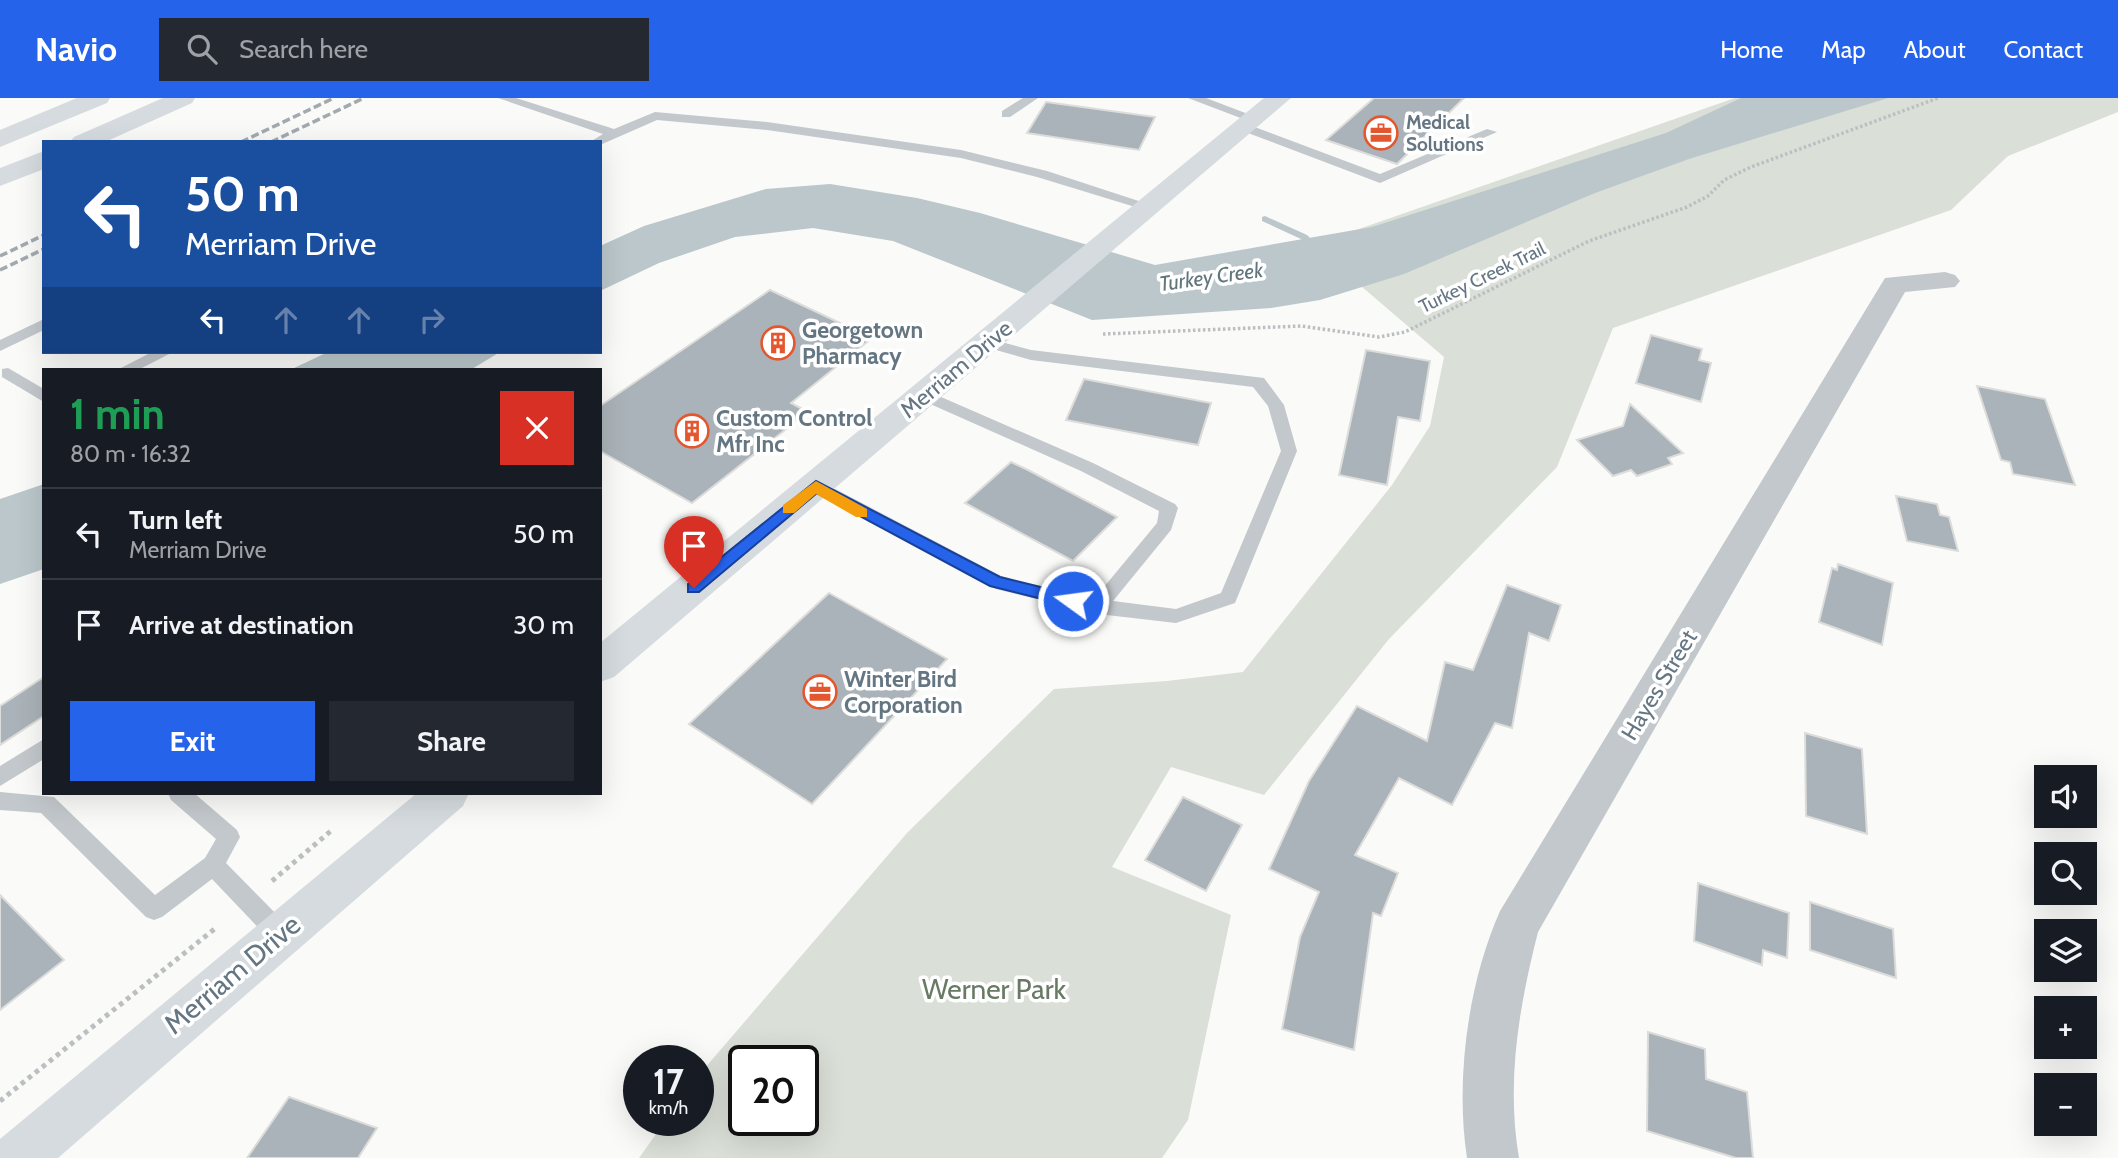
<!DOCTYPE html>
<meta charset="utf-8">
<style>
body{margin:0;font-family:Cabin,sans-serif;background:#242831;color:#f1f3f6;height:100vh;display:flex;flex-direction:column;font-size:26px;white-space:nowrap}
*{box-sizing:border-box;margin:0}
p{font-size:23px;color:#9ea1a6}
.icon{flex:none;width:38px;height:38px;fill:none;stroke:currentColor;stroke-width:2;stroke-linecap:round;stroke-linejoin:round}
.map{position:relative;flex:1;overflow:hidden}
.drawer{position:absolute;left:42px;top:270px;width:560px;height:427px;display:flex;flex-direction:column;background:#171b24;border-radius:0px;box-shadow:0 7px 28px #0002}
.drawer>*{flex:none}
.banner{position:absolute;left:42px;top:42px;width:560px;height:214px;border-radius:0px;box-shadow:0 7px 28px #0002;background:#1a4fa0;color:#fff;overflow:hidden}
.tools{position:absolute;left:2034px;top:667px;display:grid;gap:14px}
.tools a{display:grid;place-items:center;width:63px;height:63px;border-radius:0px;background:#171b24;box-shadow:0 7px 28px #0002;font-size:35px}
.speed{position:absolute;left:623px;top:947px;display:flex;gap:14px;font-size:35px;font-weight:700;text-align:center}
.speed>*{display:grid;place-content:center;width:91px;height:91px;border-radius:50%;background:#171b24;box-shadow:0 7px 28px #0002;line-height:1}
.speed small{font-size:18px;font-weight:400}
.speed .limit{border:4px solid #111;border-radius:10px;background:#fff;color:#111}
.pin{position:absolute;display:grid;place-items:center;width:60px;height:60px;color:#fff;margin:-72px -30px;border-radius:50% 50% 50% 0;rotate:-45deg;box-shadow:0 0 7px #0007}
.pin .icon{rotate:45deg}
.me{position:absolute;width:77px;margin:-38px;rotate:284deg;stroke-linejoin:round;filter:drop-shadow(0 0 5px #0008)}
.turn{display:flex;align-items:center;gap:24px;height:147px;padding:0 28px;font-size:32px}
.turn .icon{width:91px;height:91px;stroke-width:2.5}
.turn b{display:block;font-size:49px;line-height:60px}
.lanes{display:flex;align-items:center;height:66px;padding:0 28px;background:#0003;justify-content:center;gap:35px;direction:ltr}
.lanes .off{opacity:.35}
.round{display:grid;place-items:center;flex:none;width:74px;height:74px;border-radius:0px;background:#242831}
.overview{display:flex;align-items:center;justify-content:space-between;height:119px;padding:0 28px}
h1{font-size:42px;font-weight:800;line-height:52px;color:#1e9e55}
.action{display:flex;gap:14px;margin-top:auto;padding:14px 28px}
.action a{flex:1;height:80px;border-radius:0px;background:#2563eb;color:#fff;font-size:28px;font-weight:800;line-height:80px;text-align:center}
.action a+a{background:#242831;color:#f1f3f6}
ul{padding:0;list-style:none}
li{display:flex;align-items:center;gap:21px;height:91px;padding:0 28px;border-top:2px solid #363941}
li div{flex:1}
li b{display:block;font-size:26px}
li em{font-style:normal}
header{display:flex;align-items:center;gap:42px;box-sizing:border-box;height:98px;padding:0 35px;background:#2563eb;color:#fff}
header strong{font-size:33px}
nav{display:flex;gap:38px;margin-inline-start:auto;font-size:24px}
.search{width:490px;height:63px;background:#242831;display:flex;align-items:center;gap:18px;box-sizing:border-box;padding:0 24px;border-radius:0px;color:#9ea1a6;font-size:26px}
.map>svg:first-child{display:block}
.green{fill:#dadfd7;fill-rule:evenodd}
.water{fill:#bbc7cb}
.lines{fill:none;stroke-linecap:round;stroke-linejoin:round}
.stream{fill:#bbc7cb;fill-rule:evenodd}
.building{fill:#aab3b9;stroke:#dcdcda;stroke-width:2}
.path-far1{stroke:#bbbfc2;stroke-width:3.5;stroke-dasharray:2.5 2.5;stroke-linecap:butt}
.path{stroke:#bbbfc2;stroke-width:5;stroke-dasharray:4.5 4.5;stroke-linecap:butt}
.service{fill:#c3c8cc;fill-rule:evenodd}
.minor{fill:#c3c8cc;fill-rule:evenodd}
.secondary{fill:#d6dbdf;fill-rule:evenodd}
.motorway{fill:#d6dbdf;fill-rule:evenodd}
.rail{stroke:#a2aab0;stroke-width:3.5;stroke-dasharray:8 3.5;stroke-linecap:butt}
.route{fill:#2563eb;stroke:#184099;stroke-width:2}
.slow{fill:#f59e0b}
.labels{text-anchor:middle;stroke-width:7;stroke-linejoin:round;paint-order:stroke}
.far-poi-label{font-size:19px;font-weight:bold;fill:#657683;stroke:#fff;text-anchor:start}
.far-street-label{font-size:19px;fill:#657683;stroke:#fff}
.far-water-label{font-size:21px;font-style:italic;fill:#60757c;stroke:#fff}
.poi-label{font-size:23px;font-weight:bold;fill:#657683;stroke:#fff;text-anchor:start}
.street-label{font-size:23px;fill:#657683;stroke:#fff}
.near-street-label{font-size:28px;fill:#657683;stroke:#fff}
.near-park-label{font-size:28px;fill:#687a64;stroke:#fff}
</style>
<header>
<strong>Navio</strong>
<div class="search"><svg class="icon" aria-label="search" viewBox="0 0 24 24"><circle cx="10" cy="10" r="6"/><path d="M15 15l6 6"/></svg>Search here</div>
<nav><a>Home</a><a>Map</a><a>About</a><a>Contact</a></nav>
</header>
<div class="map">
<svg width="2118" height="1060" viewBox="0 0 2118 1060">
<rect width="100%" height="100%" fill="#fafaf8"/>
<path class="green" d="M1735,0H2118V14L2008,58L1951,112L1613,230L1557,369L1389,541L1264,697L1171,669L1112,769L1231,817L1188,1022L1162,1060H639L666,1022H698V978L907,735L1054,591L1167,583L1243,574L1392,387L1430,328L1444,259L1313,147ZM744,962H803V1022H744Z"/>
<g class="water">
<path d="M1741,0H1888L1689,61L1595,95L1404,176L1320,202L1271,210L1092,222L893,143L813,130L735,139L659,165L600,193V148L644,128L766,91L830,86L917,100L980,115L1155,167L1372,129L1666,35Z"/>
<path d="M328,254H500L472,271H292Z"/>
<path d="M44,386V471L0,486V401Z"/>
</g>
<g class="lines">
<path class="stream" d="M1265,118L1307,137L1323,153L1321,155H1315L1301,141L1262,123V119Z"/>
</g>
<g class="building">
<path d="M1374,0H1464L1397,66L1326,42Z"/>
<path d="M1046,4L1155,19L1139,52L1027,35Z"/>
<path d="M770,192L872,240L791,305L808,314L692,405L600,353V308Z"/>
<path d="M1651,237L1702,251L1699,262L1711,265L1701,304L1636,285Z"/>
<path d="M1366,252L1430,263L1420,323L1398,319L1387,387L1339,377Z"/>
<path d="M1084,281L1211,305L1198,347L1066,322Z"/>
<path d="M1977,288L2045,301L2075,387L2013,376L2010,364L2001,362Z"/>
<path d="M1630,306L1683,355L1668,360L1672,366L1637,378L1631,372L1613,378L1577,342L1623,328Z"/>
<path d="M1011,364L1028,372L1117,419L1073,463L965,405Z"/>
<path d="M1896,398L1937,406L1940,417L1949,419L1958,453L1907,443Z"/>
<path d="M1838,466L1893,485L1882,547L1819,524L1832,470L1837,472Z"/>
<path d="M1507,487L1561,507L1549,543L1529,535L1512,630L1495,625L1452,707L1399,680L1355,757L1398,775L1381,818L1373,815L1354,952L1282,931L1300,839L1319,794L1269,771L1309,683L1357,608L1427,643L1445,564L1473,572Z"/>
<path d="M829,495L947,561L812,706L689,626Z"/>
<path d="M44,579V618L0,647V608Z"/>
<path d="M1805,635L1862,651L1867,736L1806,718Z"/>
<path d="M1183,699L1242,727L1206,793L1145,762Z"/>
<path d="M1698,785L1789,815L1787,860L1763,852L1762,867L1694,843Z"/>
<path d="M0,797L64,862L0,912Z"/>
<path d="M1810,804L1893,831L1896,880L1810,852Z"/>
<path d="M1648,934L1705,951L1706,981L1747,994L1753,1060H1736L1647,1033Z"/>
<path d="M289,999L377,1030L358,1060H247Z"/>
</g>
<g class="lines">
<path class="path-far1" d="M1103,236L1301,228L1379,239L1405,234L1589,143L1687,109L1708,98L1724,82L1751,69L1938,0"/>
<g class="path">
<path d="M272,783L332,732"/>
<path d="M0,1003L217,829"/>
</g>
<g class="service">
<path d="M498,0H516L614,31L655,14L767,24L961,52L1047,73L1157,109L1145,112L1037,79L961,60L767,32L657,22L600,47V44H590L603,36Z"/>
<path d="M1023,0H1038L1010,19H1002V13Z"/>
<path d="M1188,0H1206L1261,21L1251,24Z"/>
<path d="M1244,25L1380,76L1487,31L1497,34L1380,85L1240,32L1238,29Z"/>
<path d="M44,221V232L0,253V242Z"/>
<path d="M987,240L1031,252L1264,280L1284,307L1297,353L1235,505L1176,525L1098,516L996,491L810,392L807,388L810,384H822L1001,478L1094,501L1157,425L1159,413L1081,373L919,301L917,297L925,292L1093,365L1175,406L1178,410L1171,432L1113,503L1176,511L1221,495L1281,353L1268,308L1253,289L1031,262L982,248L979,245Z"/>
<path d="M152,254H173L140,271H119Z"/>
<path d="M8,270L44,291V304L2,279V271Z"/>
<path d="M44,641V661L0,688V668Z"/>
<path d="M0,694L54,699L155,797L205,760L216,741L171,702L168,695H194L237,732L240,739L226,765L287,827L291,835L287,843L279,846L271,843L212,781L162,819L154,822L146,819L41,715L0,712Z"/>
</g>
<path class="minor" d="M1945,174L1955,177L1960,183L1955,189L1905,194L1538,834C1519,909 1506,983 1519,1060H1467C1455,982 1468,885 1500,813L1885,180Z"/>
<g class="secondary">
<path d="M1264,0H1291L614,579L600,584V545Z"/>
<path d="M417,695H469L463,708L58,1060H0V1041Z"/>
</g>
<g class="motorway">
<path d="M77,0H110L107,5L0,49V32Z"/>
<path d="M163,0H195L192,5L105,44H70L74,39Z"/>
<path d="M44,53V71L0,88V70Z"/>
</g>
<g class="rail">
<path d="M241,44L334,0"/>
<path d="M271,44L364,0"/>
<path d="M0,158L44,137"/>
<path d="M0,172L44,151"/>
</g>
</g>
<path class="route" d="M816,383L1000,479L1073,497L1081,503L1073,509L990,488L817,395L699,494H688V486Z"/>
<path class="slow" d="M816,383L867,411V419H856L816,396L794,415H783V407Z"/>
<defs>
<symbol id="office-ring" viewBox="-11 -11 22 22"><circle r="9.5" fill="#fff" stroke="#e4572e" stroke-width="1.5"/><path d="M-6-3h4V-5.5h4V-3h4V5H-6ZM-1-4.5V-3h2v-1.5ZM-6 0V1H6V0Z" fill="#e4572e"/></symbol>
<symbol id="building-ring" viewBox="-11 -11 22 22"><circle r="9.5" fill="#fff" stroke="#e4572e" stroke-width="1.5"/><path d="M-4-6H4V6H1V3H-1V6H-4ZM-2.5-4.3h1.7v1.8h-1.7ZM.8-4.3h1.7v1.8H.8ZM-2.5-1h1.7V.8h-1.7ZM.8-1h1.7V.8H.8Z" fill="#e4572e"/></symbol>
</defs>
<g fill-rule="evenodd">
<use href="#office-ring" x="1362" y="16" width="38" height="38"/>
<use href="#building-ring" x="759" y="226" width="38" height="38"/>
<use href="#building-ring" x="673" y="314" width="38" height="38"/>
<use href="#office-ring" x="801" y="575" width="38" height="38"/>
</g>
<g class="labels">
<g class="far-poi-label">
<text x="1406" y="31">Medical<tspan x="1406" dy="22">Solutions</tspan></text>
</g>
<g class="far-street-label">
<text transform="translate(1482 179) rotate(-26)" y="7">Turkey Creek Trail</text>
</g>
<g class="far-water-label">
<text transform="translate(1211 179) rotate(-8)" y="7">Turkey Creek</text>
</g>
<g class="poi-label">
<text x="802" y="240">Georgetown<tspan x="802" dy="26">Pharmacy</tspan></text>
<text x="716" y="328">Custom Control<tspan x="716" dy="26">Mfr Inc</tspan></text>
<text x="844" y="589">Winter Bird<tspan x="844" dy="26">Corporation</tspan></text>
</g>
<g class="street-label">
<text transform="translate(956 271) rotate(-40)" y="8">Merriam Drive</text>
<text transform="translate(1659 587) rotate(-59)" y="8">Hayes Street</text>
</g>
<g class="near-street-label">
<text transform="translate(232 876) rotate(-40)" y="10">Merriam Drive</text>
</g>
<g class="near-park-label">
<text x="994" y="901">Werner Park</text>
</g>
</g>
</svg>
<div class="tools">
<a><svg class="icon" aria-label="sound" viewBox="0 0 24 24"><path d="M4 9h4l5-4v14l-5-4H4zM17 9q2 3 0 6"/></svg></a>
<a><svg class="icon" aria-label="search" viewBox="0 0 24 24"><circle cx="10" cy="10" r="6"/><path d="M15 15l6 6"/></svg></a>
<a><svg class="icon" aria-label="layers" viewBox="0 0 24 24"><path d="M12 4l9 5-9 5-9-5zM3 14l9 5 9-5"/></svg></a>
<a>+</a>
<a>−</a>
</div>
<div class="speed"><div>17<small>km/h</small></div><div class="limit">20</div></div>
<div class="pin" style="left:694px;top:490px;background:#d93025"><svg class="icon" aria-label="arrive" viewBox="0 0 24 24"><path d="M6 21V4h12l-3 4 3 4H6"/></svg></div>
<svg class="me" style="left:1073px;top:503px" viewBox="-20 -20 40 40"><circle r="17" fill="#2563eb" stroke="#fff" stroke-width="3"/><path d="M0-11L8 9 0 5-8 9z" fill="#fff"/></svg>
<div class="banner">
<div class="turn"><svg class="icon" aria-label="left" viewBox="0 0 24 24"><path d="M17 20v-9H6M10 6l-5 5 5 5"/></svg><div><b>50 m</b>Merriam Drive</div></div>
<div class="lanes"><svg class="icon" aria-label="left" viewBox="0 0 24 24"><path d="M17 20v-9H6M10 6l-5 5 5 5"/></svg><svg class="icon off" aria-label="ahead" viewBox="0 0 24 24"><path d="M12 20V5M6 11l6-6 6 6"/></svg><svg class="icon off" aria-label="ahead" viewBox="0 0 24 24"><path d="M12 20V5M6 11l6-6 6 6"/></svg><svg class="icon off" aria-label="right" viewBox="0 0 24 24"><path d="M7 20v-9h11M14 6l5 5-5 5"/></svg></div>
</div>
<section class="drawer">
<div class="overview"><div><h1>1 min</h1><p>80 m · 16:32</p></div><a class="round" style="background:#d93025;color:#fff"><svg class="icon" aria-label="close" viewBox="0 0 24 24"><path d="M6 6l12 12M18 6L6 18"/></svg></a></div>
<ul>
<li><svg class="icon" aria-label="left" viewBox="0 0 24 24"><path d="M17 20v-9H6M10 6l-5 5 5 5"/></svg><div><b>Turn left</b><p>Merriam Drive</p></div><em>50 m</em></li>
<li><svg class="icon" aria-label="arrive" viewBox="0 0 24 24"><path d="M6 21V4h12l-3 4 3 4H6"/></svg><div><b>Arrive at destination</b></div><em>30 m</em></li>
</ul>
<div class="action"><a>Exit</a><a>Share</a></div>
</section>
</div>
